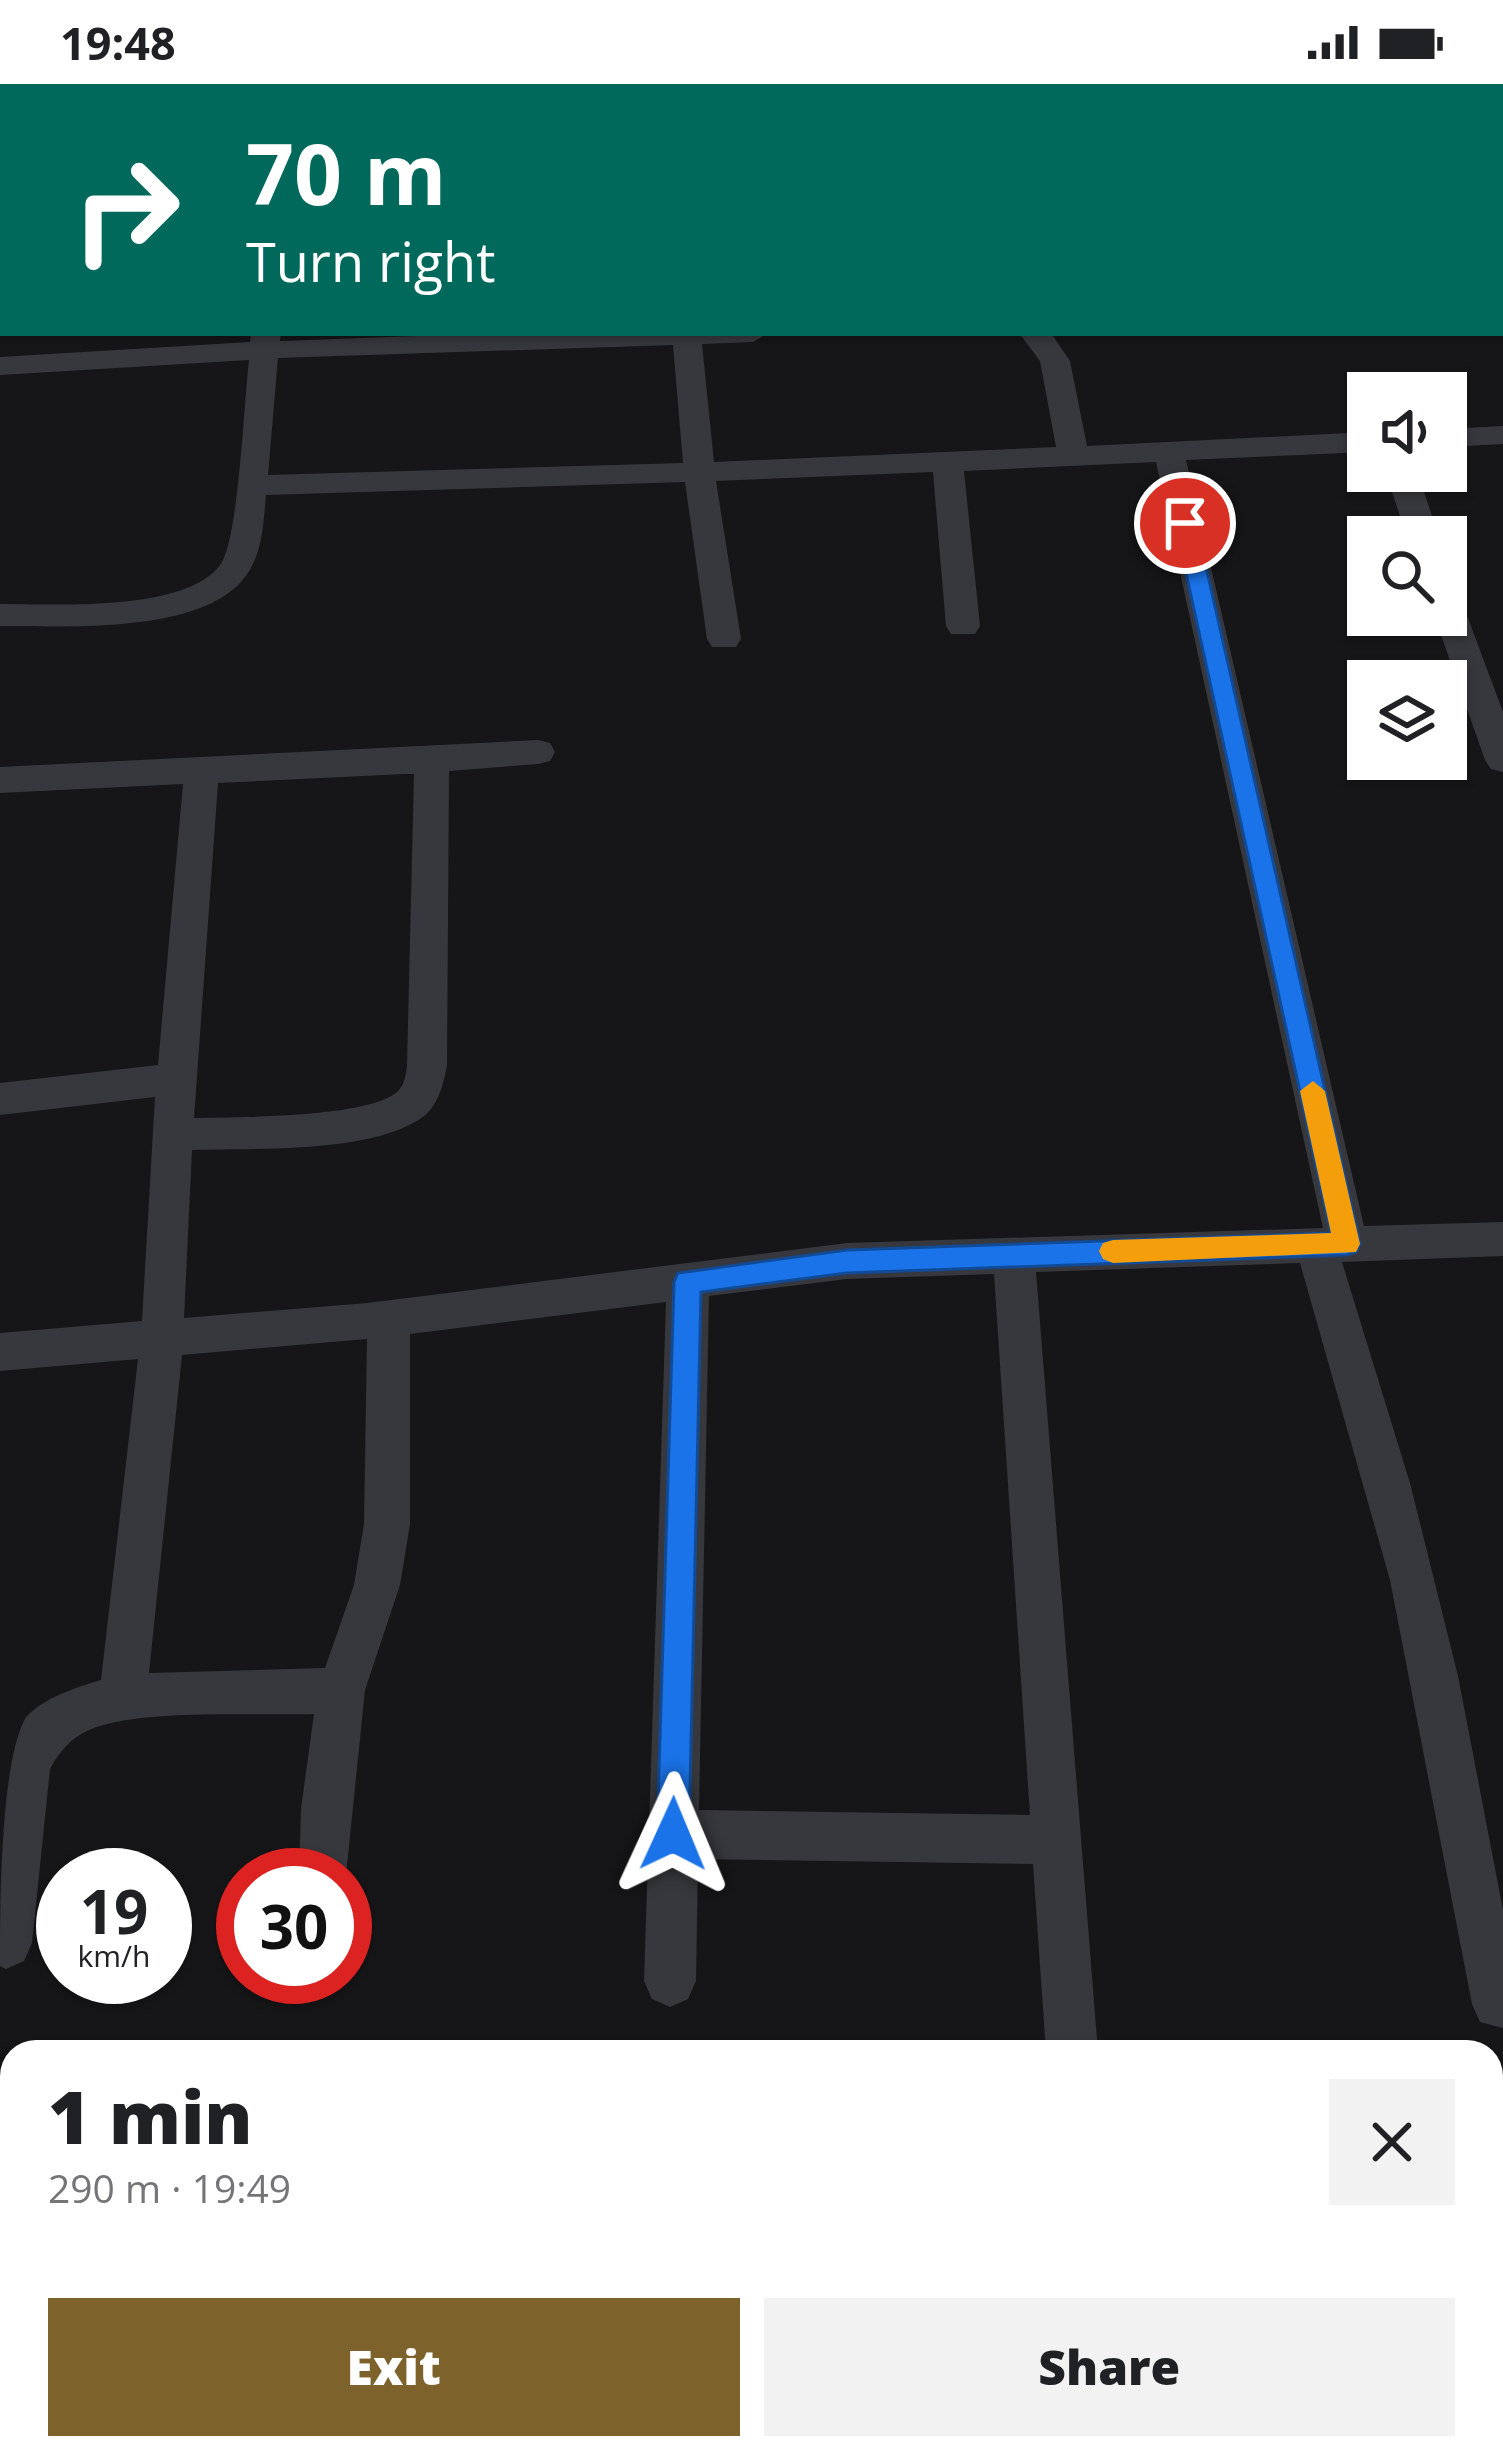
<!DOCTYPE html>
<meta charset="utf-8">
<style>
body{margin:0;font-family:"Open Sans",sans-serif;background:#f2f2f2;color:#202124;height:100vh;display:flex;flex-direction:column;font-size:45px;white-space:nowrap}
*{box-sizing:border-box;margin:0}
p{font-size:39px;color:#757577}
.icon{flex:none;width:66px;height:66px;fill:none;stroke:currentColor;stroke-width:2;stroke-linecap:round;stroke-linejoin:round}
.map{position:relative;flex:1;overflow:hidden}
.drawer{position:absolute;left:0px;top:1956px;width:1503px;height:420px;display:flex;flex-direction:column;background:#fff;border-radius:36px 36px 0 0;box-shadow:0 3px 9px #0004}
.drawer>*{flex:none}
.top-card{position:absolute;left:0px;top:0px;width:1503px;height:252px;box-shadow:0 3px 9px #0004;background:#00695c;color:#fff;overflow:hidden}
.fabs{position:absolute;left:1347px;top:288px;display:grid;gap:24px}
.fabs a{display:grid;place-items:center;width:120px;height:120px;border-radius:0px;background:#fff;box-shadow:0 3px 9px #0004;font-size:60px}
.speed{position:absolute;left:36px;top:1764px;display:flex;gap:24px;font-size:60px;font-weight:700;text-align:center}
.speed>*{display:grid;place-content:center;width:156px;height:156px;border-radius:50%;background:#fff;box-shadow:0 3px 9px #0004;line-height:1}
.speed small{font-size:30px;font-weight:400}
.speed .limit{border:18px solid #d22;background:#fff;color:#111}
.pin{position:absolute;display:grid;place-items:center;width:102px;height:102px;color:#fff;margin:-51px;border:6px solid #fff;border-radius:50%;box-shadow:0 3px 12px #0007}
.me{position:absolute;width:132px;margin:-66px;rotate:1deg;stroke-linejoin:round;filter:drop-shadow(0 0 9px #0008)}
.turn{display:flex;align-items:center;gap:42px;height:252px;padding:0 48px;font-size:54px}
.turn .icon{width:156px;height:156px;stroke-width:2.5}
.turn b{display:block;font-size:84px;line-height:102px}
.round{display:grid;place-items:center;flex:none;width:126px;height:126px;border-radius:0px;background:#f2f2f2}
.summary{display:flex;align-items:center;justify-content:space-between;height:204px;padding:0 48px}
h1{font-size:72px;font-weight:800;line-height:90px}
.primary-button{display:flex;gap:24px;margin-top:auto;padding:24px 48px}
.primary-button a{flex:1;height:138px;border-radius:0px;background:#7e622b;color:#fff;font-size:48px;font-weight:800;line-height:138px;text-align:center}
.primary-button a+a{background:#f2f2f2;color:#202124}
.status{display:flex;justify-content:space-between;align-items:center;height:84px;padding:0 60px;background:#fff;direction:ltr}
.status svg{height:33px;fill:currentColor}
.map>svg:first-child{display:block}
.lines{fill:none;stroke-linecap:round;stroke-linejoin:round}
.lane{fill:#37383d;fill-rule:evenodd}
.street{fill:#37383d;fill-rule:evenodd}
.route{fill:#1a73e8;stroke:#114b97;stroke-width:3}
.slow{fill:#f59e0b}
</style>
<div class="status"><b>19:48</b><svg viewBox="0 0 49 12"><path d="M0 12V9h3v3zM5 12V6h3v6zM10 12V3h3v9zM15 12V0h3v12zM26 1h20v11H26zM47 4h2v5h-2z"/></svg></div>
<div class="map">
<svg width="1503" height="2376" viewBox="0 0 1503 2376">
<rect width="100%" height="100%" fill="#161618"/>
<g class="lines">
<rect class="lane" x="1500" y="54" width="3" height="8"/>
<g class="street">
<rect x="274" y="0" width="26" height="3"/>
<rect x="0" y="137" width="3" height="16"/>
<path d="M251,249H281L280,257L500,249H768L753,258L702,260L714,378L1056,363L1040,277L1019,249H1051L1070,277L1087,362L1368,348V368L1186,376L1364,1142L1503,1138V1172L1342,1178L1410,1399L1458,1592L1503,1826V1944L1480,1938L1472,1920L1390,1496L1300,1179L1036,1188L1098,1968H1046L1033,1780L698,1775L696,1897L688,1915L670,1923L652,1915L644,1897L666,1218L410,1250V1440L400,1501L365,1606L345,1801V1791H299L301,1725L314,1630C257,1632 137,1624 89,1646C71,1654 59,1668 50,1685L32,1859L24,1877L6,1885L0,1882C0,1820 0,1679 26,1633C45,1613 75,1604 101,1596L138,1275L0,1287V1249L142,1237L155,1013L0,1031V999L158,981L183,700L0,709V683L538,656L550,659L555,668L550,677L538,680L449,687L447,981C444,998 439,1020 424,1032C374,1070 254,1064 192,1066L184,1234L367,1219L847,1159L1323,1144L1156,378L964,387L980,542L975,550H951L946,542L933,388L716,397L741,555L736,563H712L707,555L685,398L266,411C263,441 263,474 241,498C193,550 65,542 0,542V520C52,520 191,529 222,478C239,447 244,318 249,276L0,291V273L250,258ZM673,261L683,379L268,391L278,274ZM404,690H414L407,981C406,990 405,1000 398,1007C371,1034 235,1033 194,1034L218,699ZM994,1190L1030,1731L699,1726L709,1212L847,1195ZM367,1255L364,1440L354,1501L325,1584L149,1589L182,1271Z"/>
<path d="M1503,342V360L1446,363V345Z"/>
<path d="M1385,387H1417L1439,453H1407Z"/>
<path d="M1446,507L1458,510L1462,518L1503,628V688L1491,685L1485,676L1434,531H1446Z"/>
<path d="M12,2116V2172L0,2173V2117Z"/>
<rect x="920" y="2364" width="58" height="12"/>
</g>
</g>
<path class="route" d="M1185,433L1196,439L1360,1160L1356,1168L1347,1171L847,1189L701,1208L689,1750L685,1762L673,1767L662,1762L657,1750L674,1198L678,1189L847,1166L1331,1149L1175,439Z"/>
<path class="slow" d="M1313,997L1325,1007L1360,1160L1356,1168L1113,1179L1103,1175L1099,1167L1103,1159L1113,1156L1331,1149L1300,1007Z"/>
</svg>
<div class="fabs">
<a><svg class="icon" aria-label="sound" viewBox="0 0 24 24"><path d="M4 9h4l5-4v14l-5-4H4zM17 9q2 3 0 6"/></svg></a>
<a><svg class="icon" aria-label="search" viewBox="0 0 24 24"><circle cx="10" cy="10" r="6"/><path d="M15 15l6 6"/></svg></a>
<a><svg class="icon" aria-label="layers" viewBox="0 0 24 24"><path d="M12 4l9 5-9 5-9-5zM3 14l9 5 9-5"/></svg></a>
</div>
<div class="speed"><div>19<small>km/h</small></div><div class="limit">30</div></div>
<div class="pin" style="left:1185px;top:439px;background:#d93025"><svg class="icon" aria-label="arrive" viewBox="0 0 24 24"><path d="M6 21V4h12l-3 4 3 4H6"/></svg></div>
<svg class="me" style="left:673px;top:1750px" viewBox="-20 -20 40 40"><path d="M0-17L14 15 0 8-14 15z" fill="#1a73e8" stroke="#fff" stroke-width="4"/></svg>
<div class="top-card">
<div class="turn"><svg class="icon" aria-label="right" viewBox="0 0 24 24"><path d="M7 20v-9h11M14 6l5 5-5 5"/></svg><div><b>70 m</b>Turn right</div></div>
</div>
<section class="drawer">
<div class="summary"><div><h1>1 min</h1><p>290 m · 19:49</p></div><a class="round"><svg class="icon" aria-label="close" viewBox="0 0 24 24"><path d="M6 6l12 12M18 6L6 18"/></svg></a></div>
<div class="primary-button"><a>Exit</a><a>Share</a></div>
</section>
</div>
